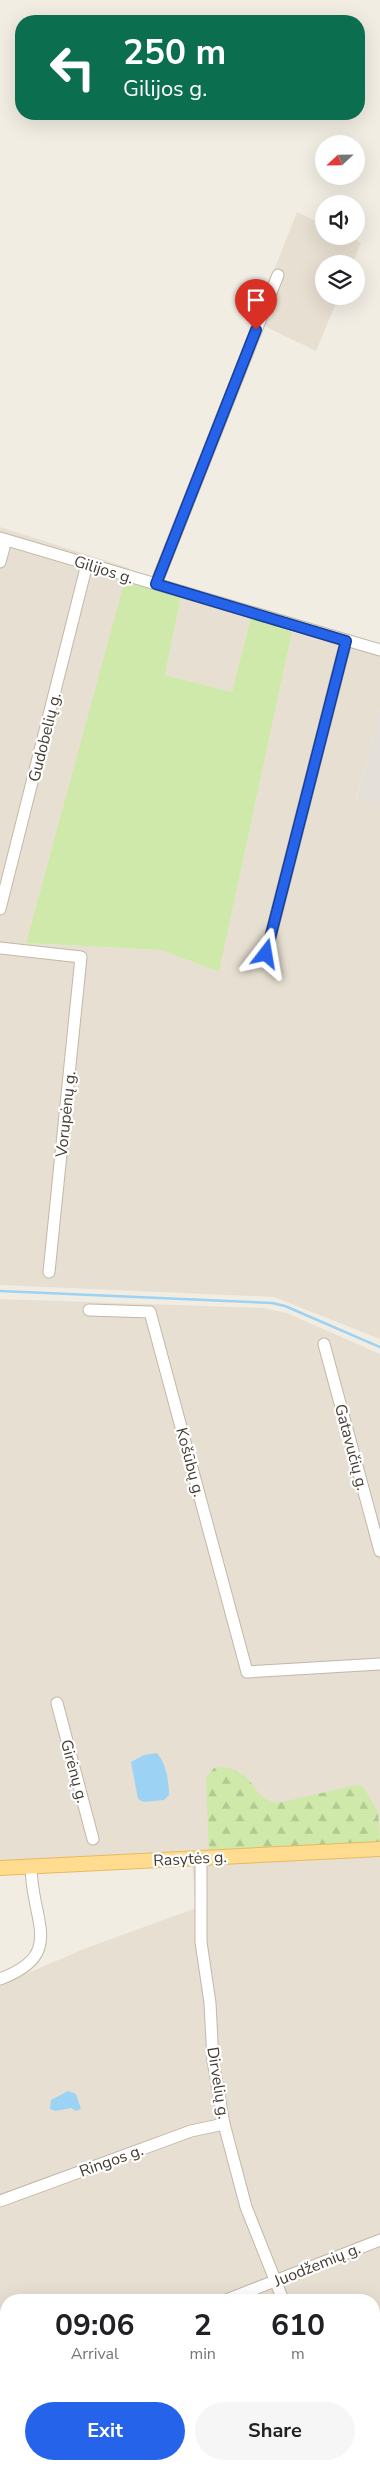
<!DOCTYPE html>
<meta charset="utf-8">
<style>
body{margin:0;font-family:"Nunito Sans",sans-serif;background:#f6f6f6;color:#202124;height:100vh;display:flex;flex-direction:column;font-size:19px;white-space:nowrap}
*{box-sizing:border-box;margin:0}
p{font-size:16px;color:#757577}
.icon{flex:none;width:28px;height:28px;fill:none;stroke:currentColor;stroke-width:2;stroke-linecap:round;stroke-linejoin:round}
.map{position:relative;flex:1;overflow:hidden}
.panel{position:absolute;left:0px;top:2294px;width:380px;height:176px;display:flex;flex-direction:column;background:#fff;border-radius:20px 20px 0 0;box-shadow:0 5px 20px #0002}
.panel>*{flex:none}
.hud{position:absolute;left:15px;top:15px;width:350px;height:105px;border-radius:20px;box-shadow:0 5px 20px #0002;background:#0b6e4f;color:#fff;overflow:hidden}
.needle{width:32px;rotate:248deg}
.controls{position:absolute;left:315px;top:135px;display:grid;gap:10px}
.controls a{display:grid;place-items:center;width:50px;height:50px;border-radius:50%;background:#fff;box-shadow:0 5px 20px #0002;font-size:25px}
.pin{position:absolute;display:grid;place-items:center;width:42px;height:42px;color:#fff;margin:-51px -21px;border-radius:50% 50% 50% 0;rotate:-45deg;box-shadow:0 0 5px #0007}
.pin .icon{rotate:45deg}
.me{position:absolute;width:55px;margin:-28px;rotate:14deg;stroke-linejoin:round;filter:drop-shadow(0 0 4px #0008)}
.turn{display:flex;align-items:center;gap:18px;height:105px;padding:0 25px;font-size:22px}
.turn .icon{width:65px;height:65px;stroke-width:2.5}
.turn b{display:block;font-size:35px;line-height:42px}
.eta{display:flex;justify-content:space-evenly;align-items:center;height:85px;text-align:center}
.eta b{font-size:30px;font-weight:700;line-height:35px}
.primary-button{display:flex;gap:10px;margin-top:auto;padding:10px 25px}
.primary-button a{flex:1;height:58px;border-radius:30px;background:#2563eb;color:#fff;font-size:20px;font-weight:700;line-height:58px;text-align:center}
.primary-button a+a{background:#f6f6f6;color:#202124}
.map>svg:first-child{display:block}
.residential{fill:#e7dfd1;fill-rule:evenodd}
.industrial{fill:#e4dfd8}
.green{fill:#cee9a9}
.forest{fill:url(#forest-firs)}
.water{fill:#9cd2f3}
.lines{fill:none;stroke-linecap:round;stroke-linejoin:round}
.stream{stroke:#9cd2f3;stroke-width:2.5}
.minor-casing{stroke:#c1b8a8;stroke-width:13}
.major-casing{stroke:#e8ba5b;stroke-width:16}
.minor{stroke:#fff;stroke-width:11}
.major{stroke:#ffdc90;stroke-width:14}
.route-casing{stroke:#184099;stroke-width:12}
.route{stroke:#2563eb;stroke-width:9}
.labels{text-anchor:middle;stroke-width:4.5;stroke-linejoin:round;paint-order:stroke}
.street-label{font-size:16px;fill:#443d33;stroke:#fff}
</style>
<div class="map">
<svg width="380" height="2469" viewBox="0 0 380 2469">
<defs>
<pattern id="forest-firs" width="22" height="20" patternUnits="userSpaceOnUse" patternTransform="scale(1.25)"><rect width="22" height="20" fill="#cee9a9"/><path d="M5 1l3.5 6h-7zM16 11l3.5 6h-7z" fill="#b2c992"/></pattern>
</defs>
<rect width="100%" height="100%" fill="#f2ede3"/>
<g class="residential">
<path d="M297,212L324,225V236H348L361,243L352,264H324V296H339L316,351L254,321Z"/>
<path d="M0,527L129,568L26,943L161,950L219,972L292,632L380,653V710L356,800L380,803V1339L274,1297L0,1285Z"/>
<path d="M181,596L251,617L232,692L165,675Z"/>
<path d="M0,1299L263,1308L287,1313L380,1354V1842L209,1850L0,1864Z"/>
<path d="M380,1854V2469H0V1985L84,1949L196,1908L192,1863ZM6,2300H374V2464H6Z"/>
</g>
<path class="industrial" d="M380,710V803L356,801Z"/>
<path class="green" d="M125,580L181,596L165,675L232,692L251,617L292,632L219,972L161,950L26,943Z"/>
<path class="forest" d="M222,1767C259,1772 249,1799 278,1803L356,1785L363,1787L378,1812L380,1842L209,1850L206,1777L214,1768Z"/>
<g class="water">
<path d="M157,1753C166,1763 169,1782 169,1795L164,1800L144,1802L138,1799L131,1762L144,1755Z"/>
<path d="M68,2091L76,2094L81,2109L76,2111L71,2108L55,2111L50,2109L51,2100Z"/>
</g>
<g class="lines">
<path class="stream" d="M0,1291L272,1303L285,1306L380,1347"/>
<defs>
<g id="minor">
<path d="M0,538L380,650"/>
<path d="M0,562L6,540"/>
<path d="M156,584L278,275"/>
<path d="M0,909L87,564"/>
<path d="M0,948L81,957L49,1272"/>
<path d="M266,954L346,641"/>
<path d="M89,1310L150,1312L247,1672L380,1664"/>
<path d="M324,1344L380,1551"/>
<path d="M57,1703L93,1839"/>
<path d="M201,1858V1942L210,2003L213,2061L224,2124L246,2207L283,2300"/>
<path d="M0,1979C67,1954 31,1921 31,1866"/>
<path d="M0,2201L191,2131L224,2124"/>
<path d="M226,2300L380,2240"/>
<path d="M0,2386L6,2384"/>
<path d="M333,2469L342,2464"/>
</g>
<path id="major" d="M0,1868L380,1849"/>
</defs>
<use href="#minor" class="minor-casing"/>
<use href="#major" class="major-casing"/>
<use href="#minor" class="minor"/>
<use href="#major" class="major"/>
</g>
<g class="lines">
<defs>
<path id="route" d="M256,330L156,584L346,641L266,954"/>
</defs>
<use href="#route" class="route-casing"/>
<use href="#route" class="route"/>
</g>
<g class="labels">
<g class="street-label">
<text transform="translate(104 569) rotate(17)" y="6">Gilijos g.</text>
<text transform="translate(44 737) rotate(-76)" y="6">Gudobelių g.</text>
<text transform="translate(65 1114) rotate(-84)" y="6">Vorupėnų g.</text>
<text transform="translate(352 1447) rotate(75)" y="6">Gatavučių g.</text>
<text transform="translate(191 1462) rotate(75)" y="6">Košūbų g.</text>
<text transform="translate(75 1771) rotate(75)" y="6">Girėnų g.</text>
<text transform="translate(190 1858) rotate(-3)" y="6">Rasytės g.</text>
<text transform="translate(219 2083) rotate(81)" y="6">Dirvelių g.</text>
<text transform="translate(111 2160) rotate(-20)" y="6">Ringos g.</text>
<text transform="translate(317 2264) rotate(-22)" y="6">Juodžemių g.</text>
</g>
</g>
</svg>
<div class="controls">
<a><svg class="needle" viewBox="-14 -14 28 28"><path d="M0-13l5 13h-10z" fill="#e53935"/><path d="M0 13l5-13h-10z" fill="#757577"/></svg></a>
<a><svg class="icon" aria-label="sound" viewBox="0 0 24 24"><path d="M4 9h4l5-4v14l-5-4H4zM17 9q2 3 0 6"/></svg></a>
<a><svg class="icon" aria-label="layers" viewBox="0 0 24 24"><path d="M12 4l9 5-9 5-9-5zM3 14l9 5 9-5"/></svg></a>
</div>
<div class="pin" style="left:256px;top:330px;background:#d93025"><svg class="icon" aria-label="arrive" viewBox="0 0 24 24"><path d="M6 21V4h12l-3 4 3 4H6"/></svg></div>
<svg class="me" style="left:266px;top:954px" viewBox="-20 -20 40 40"><path d="M0-17L14 15 0 8-14 15z" fill="#2563eb" stroke="#fff" stroke-width="4"/></svg>
<div class="hud">
<div class="turn"><svg class="icon" aria-label="left" viewBox="0 0 24 24"><path d="M17 20v-9H6M10 6l-5 5 5 5"/></svg><div><b>250 m</b>Gilijos g.</div></div>
</div>
<section class="panel">
<div class="eta">
<div><b>09:06</b><p>Arrival</p></div>
<div><b>2</b><p>min</p></div>
<div><b>610</b><p>m</p></div>
</div>
<div class="primary-button"><a>Exit</a><a>Share</a></div>
</section>
</div>
